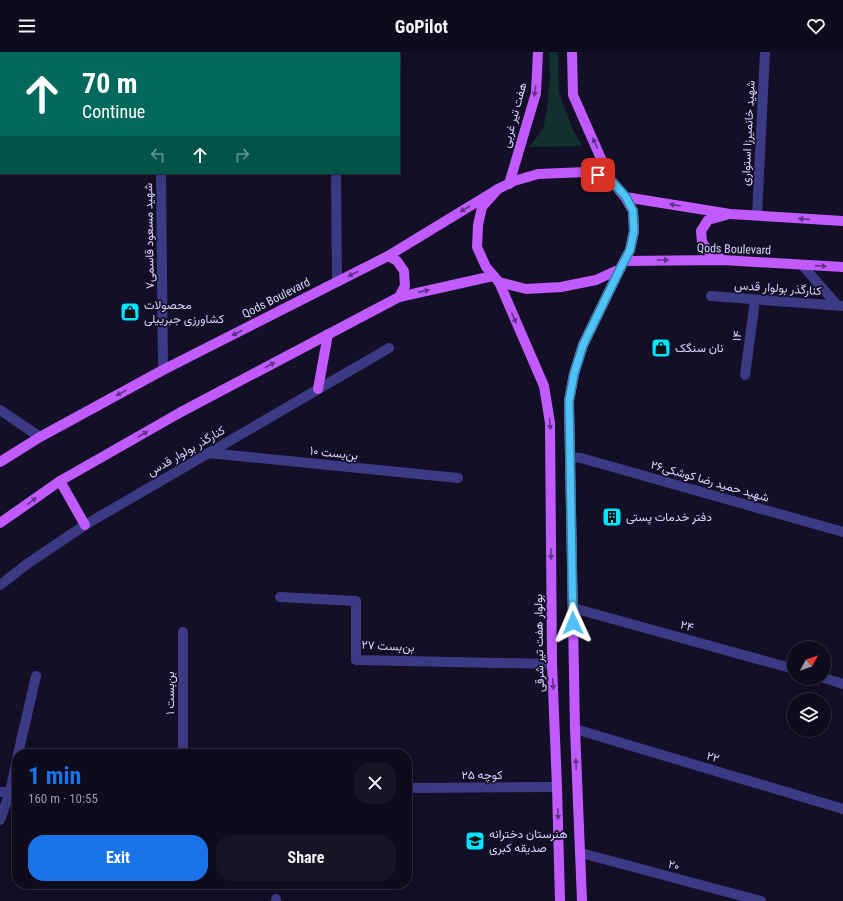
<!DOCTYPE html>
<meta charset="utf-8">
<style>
body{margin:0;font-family:"Roboto Condensed",Vazirmatn,sans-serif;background:#171425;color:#f1f3f6;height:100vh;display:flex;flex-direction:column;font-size:15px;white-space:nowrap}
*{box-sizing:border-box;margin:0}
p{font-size:13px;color:#9b9ba3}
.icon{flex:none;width:22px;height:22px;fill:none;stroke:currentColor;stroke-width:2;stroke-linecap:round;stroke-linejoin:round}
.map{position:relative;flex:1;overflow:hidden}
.panel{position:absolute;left:12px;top:697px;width:400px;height:140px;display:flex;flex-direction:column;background:#0e0b1c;border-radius:16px;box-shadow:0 4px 16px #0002,0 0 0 1px #2e2b3b}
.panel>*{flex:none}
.hud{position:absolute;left:0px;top:0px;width:400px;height:122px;box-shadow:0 4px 16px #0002,0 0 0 1px #2e2b3b;background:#00695c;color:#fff;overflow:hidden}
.needle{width:26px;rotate:50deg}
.fabs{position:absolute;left:787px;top:589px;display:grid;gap:8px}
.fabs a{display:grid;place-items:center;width:44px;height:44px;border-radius:50%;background:#0e0b1c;box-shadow:0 4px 16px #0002,0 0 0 1px #2e2b3b;font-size:20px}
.pin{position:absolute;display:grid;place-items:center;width:34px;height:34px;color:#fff;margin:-17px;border-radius:8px;box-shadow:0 2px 6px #0006}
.me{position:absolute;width:44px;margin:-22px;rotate:359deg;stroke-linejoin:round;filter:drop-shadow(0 0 3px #0008)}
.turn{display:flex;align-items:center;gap:14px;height:84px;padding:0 16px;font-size:18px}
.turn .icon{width:52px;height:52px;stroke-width:2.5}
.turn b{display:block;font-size:28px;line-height:34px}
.lanes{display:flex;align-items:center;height:38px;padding:0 16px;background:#0003;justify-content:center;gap:20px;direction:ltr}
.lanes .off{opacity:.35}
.round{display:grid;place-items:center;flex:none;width:42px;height:42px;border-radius:16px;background:#171425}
.headline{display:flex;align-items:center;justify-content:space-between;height:68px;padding:0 16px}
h1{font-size:24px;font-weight:700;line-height:30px;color:#1a73e8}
.button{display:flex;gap:8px;margin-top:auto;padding:8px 16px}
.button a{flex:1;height:46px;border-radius:16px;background:#1a73e8;color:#fff;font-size:16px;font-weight:700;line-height:46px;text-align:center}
.button a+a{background:#171425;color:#f1f3f6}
header{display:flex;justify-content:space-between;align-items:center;height:52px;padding:0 16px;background:#0e0b1c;font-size:18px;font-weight:700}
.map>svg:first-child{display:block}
.green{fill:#12302f}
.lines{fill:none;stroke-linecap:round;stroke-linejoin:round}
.minor{stroke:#3d3a85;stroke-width:10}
.major{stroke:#c25bff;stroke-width:10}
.oneway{fill:#623188}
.route-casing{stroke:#337fa1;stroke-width:10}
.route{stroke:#4fc3f7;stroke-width:7}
.labels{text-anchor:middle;stroke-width:3.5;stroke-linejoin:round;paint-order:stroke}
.street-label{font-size:12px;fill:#d9d4ff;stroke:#130f26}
.poi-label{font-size:12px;fill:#d9d4ff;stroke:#130f26;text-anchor:start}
</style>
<header><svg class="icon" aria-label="menu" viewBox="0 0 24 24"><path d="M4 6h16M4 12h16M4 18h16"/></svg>GoPilot<svg class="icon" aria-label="heart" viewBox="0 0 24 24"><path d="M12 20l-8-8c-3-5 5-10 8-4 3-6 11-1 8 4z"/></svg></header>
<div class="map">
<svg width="843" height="849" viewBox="0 0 843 849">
<rect width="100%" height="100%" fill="#130f26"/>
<path class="green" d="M549,0H558L559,41L573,78L582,94L529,95L543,77L547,58L550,25Z"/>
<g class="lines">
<g class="minor">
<path d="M160,0V1"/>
<path d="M335,0V1"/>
<path d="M161,121L163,318"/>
<path d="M336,121L337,230"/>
<path d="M757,163L765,0"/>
<path d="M802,213L838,254"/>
<path d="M711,244L843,254"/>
<path d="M745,323L755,248"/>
<path d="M0,358L40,385"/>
<path d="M208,401L458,426"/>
<path d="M570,405L581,406L843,480"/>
<path d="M0,533L27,512L85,473L389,296"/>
<path d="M280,545L356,549V608L552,612"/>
<path d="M573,556L794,617"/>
<path d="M183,580V702"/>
<path d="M824,626L843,632"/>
<path d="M575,677L843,757"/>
<path d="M18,702L36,624"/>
<path d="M407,736L557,735"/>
<path d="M0,740H17"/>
<path d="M0,768L10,740L17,707"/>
<path d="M581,801L761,849"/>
<path d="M276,847V849"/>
</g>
<g class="major">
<path d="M572,0L573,43L610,127"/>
<path d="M586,120L610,127L625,145L633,159L634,179L630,198L620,217L596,228L561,235L526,237L499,230L486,215L477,195L478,173L482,155L498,137L514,129L538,122Z"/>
<path d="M509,132L536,41L538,0"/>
<path d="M625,145L730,162L843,169"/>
<path d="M388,204L397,209L404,219L405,234L399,245"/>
<path d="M723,208L708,199L702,190L701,179L708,168L726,163"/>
<path d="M624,209L723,208L843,215"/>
<path d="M499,230L544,334L550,371L552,612L557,735L560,849"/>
<path d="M318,337L328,282"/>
<path d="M0,410L40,385L163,318L388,204L498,137"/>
<path d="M60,429L85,473"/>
<path d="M0,471L60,429L181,360L399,245L493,224"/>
<path d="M582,849L575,677L569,349L574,322L583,293L620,217"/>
</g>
</g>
<defs><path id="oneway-solid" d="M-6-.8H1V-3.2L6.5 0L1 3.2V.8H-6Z"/></defs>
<g class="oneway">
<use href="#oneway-solid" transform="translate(535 39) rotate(98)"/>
<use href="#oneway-solid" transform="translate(595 91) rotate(-114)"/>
<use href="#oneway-solid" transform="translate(675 153) rotate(-171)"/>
<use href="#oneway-solid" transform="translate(465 157) rotate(149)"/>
<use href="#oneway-solid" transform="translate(804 167) rotate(-176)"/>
<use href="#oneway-solid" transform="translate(663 208)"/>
<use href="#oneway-solid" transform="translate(821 214) rotate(4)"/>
<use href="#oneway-solid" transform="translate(353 222) rotate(153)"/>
<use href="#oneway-solid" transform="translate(424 239) rotate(-13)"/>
<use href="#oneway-solid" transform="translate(514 266) rotate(66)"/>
<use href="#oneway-solid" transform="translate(237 281) rotate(153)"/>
<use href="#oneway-solid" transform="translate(270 313) rotate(-28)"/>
<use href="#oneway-solid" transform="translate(121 341) rotate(152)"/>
<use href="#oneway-solid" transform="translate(550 372) rotate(86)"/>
<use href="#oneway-solid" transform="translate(143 382) rotate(-30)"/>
<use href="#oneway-solid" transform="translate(32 449) rotate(-36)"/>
<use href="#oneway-solid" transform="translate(551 502) rotate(90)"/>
<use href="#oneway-solid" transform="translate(553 632) rotate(87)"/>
<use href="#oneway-solid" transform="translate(576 712) rotate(-92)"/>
<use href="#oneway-solid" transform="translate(558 762) rotate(89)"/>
</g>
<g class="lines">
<defs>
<path id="route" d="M573,571L569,349L574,322L583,293L620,217L630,198L634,179L633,159L626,145L610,127L598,123"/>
</defs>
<use href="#route" class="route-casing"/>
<use href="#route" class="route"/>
</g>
<defs>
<symbol id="shop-square" viewBox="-11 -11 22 22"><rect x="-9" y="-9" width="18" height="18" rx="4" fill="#00e5ff" stroke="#130f26"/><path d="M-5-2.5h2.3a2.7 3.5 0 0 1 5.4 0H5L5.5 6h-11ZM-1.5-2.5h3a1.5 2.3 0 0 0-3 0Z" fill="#111"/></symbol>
<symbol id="building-square" viewBox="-11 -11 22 22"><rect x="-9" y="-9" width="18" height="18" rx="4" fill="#00e5ff" stroke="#130f26"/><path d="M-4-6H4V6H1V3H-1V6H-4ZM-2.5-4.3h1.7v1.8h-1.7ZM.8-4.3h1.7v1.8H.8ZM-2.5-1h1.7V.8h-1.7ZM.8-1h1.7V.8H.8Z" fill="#111"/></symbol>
<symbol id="school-square" viewBox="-11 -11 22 22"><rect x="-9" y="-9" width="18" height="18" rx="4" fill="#00e5ff" stroke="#130f26"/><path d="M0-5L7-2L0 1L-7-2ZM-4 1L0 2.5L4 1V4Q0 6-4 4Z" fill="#111"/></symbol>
</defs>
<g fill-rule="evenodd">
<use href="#shop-square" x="119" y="249" width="22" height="22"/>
<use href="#shop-square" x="650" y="285" width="22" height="22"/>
<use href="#building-square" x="601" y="454" width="22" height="22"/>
<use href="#school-square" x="464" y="778" width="22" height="22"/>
</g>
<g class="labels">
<g class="street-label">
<text transform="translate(514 63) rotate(-75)" y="4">هفت تیر غربی</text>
<text transform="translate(748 81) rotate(-87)" y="4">شهید خانمیرزا استواری</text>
<text transform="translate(149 184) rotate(-91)" y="4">شهید مسعود قاسمی۷</text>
<text transform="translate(734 197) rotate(2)" y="4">Qods Boulevard</text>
<text transform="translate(778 236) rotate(4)" y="4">کنارگذر بولوار قدس</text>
<text transform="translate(276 246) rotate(-27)" y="4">Qods Boulevard</text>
<text transform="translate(737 284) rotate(-82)" y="4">۱۴</text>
<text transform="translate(186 399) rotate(-30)" y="4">کنارگذر بولوار قدس</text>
<text transform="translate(334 401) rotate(6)" y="4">بن‌بست ۱۰</text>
<text transform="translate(710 429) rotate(16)" y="4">شهید حمید رضا کوشکی۲۶</text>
<text transform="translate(687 574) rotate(16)" y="4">۲۴</text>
<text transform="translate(539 591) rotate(-91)" y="4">بولوار هفت تیر شرقی</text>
<text transform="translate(388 594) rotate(3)" y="4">بن‌بست ۲۷</text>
<text transform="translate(170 641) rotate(-90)" y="4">بن‌بست ۱</text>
<text transform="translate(713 705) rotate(17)" y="4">۲۲</text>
<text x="482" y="727">کوچه ۲۵</text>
<text transform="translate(674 813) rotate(15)" y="4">۲۰</text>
</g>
<g class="poi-label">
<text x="144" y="257">محصولات<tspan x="144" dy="14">کشاورزی جبرییلی</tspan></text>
<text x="675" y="300">نان سنگک</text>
<text x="626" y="469">دفتر خدمات پستی</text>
<text x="489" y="786">هنرستان دخترانه<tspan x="489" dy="14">صدیقه کبری</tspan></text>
</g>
</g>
</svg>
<div class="fabs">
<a><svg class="needle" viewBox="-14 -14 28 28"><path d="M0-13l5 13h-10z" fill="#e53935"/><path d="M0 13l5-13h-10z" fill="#9b9ba3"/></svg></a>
<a><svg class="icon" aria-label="layers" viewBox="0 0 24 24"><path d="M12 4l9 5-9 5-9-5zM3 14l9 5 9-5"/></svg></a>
</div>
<div class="pin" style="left:598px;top:123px;background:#d93025"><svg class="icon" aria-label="arrive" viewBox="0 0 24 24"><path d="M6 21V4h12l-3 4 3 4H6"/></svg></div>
<svg class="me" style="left:573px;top:571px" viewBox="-20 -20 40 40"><path d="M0-17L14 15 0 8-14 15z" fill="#4fc3f7" stroke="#fff" stroke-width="4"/></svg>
<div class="hud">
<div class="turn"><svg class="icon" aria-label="ahead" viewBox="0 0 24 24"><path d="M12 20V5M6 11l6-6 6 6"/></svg><div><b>70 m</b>Continue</div></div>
<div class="lanes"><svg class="icon off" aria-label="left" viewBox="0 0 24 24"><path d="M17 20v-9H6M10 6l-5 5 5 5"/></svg><svg class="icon" aria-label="ahead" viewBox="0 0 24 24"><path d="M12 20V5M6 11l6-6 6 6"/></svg><svg class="icon off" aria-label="right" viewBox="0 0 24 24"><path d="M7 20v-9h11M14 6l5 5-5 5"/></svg></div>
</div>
<section class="panel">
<div class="headline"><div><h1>1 min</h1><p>160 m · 10:55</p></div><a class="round"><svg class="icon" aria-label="close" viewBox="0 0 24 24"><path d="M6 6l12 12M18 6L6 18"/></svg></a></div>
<div class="button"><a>Exit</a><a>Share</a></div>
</section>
</div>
